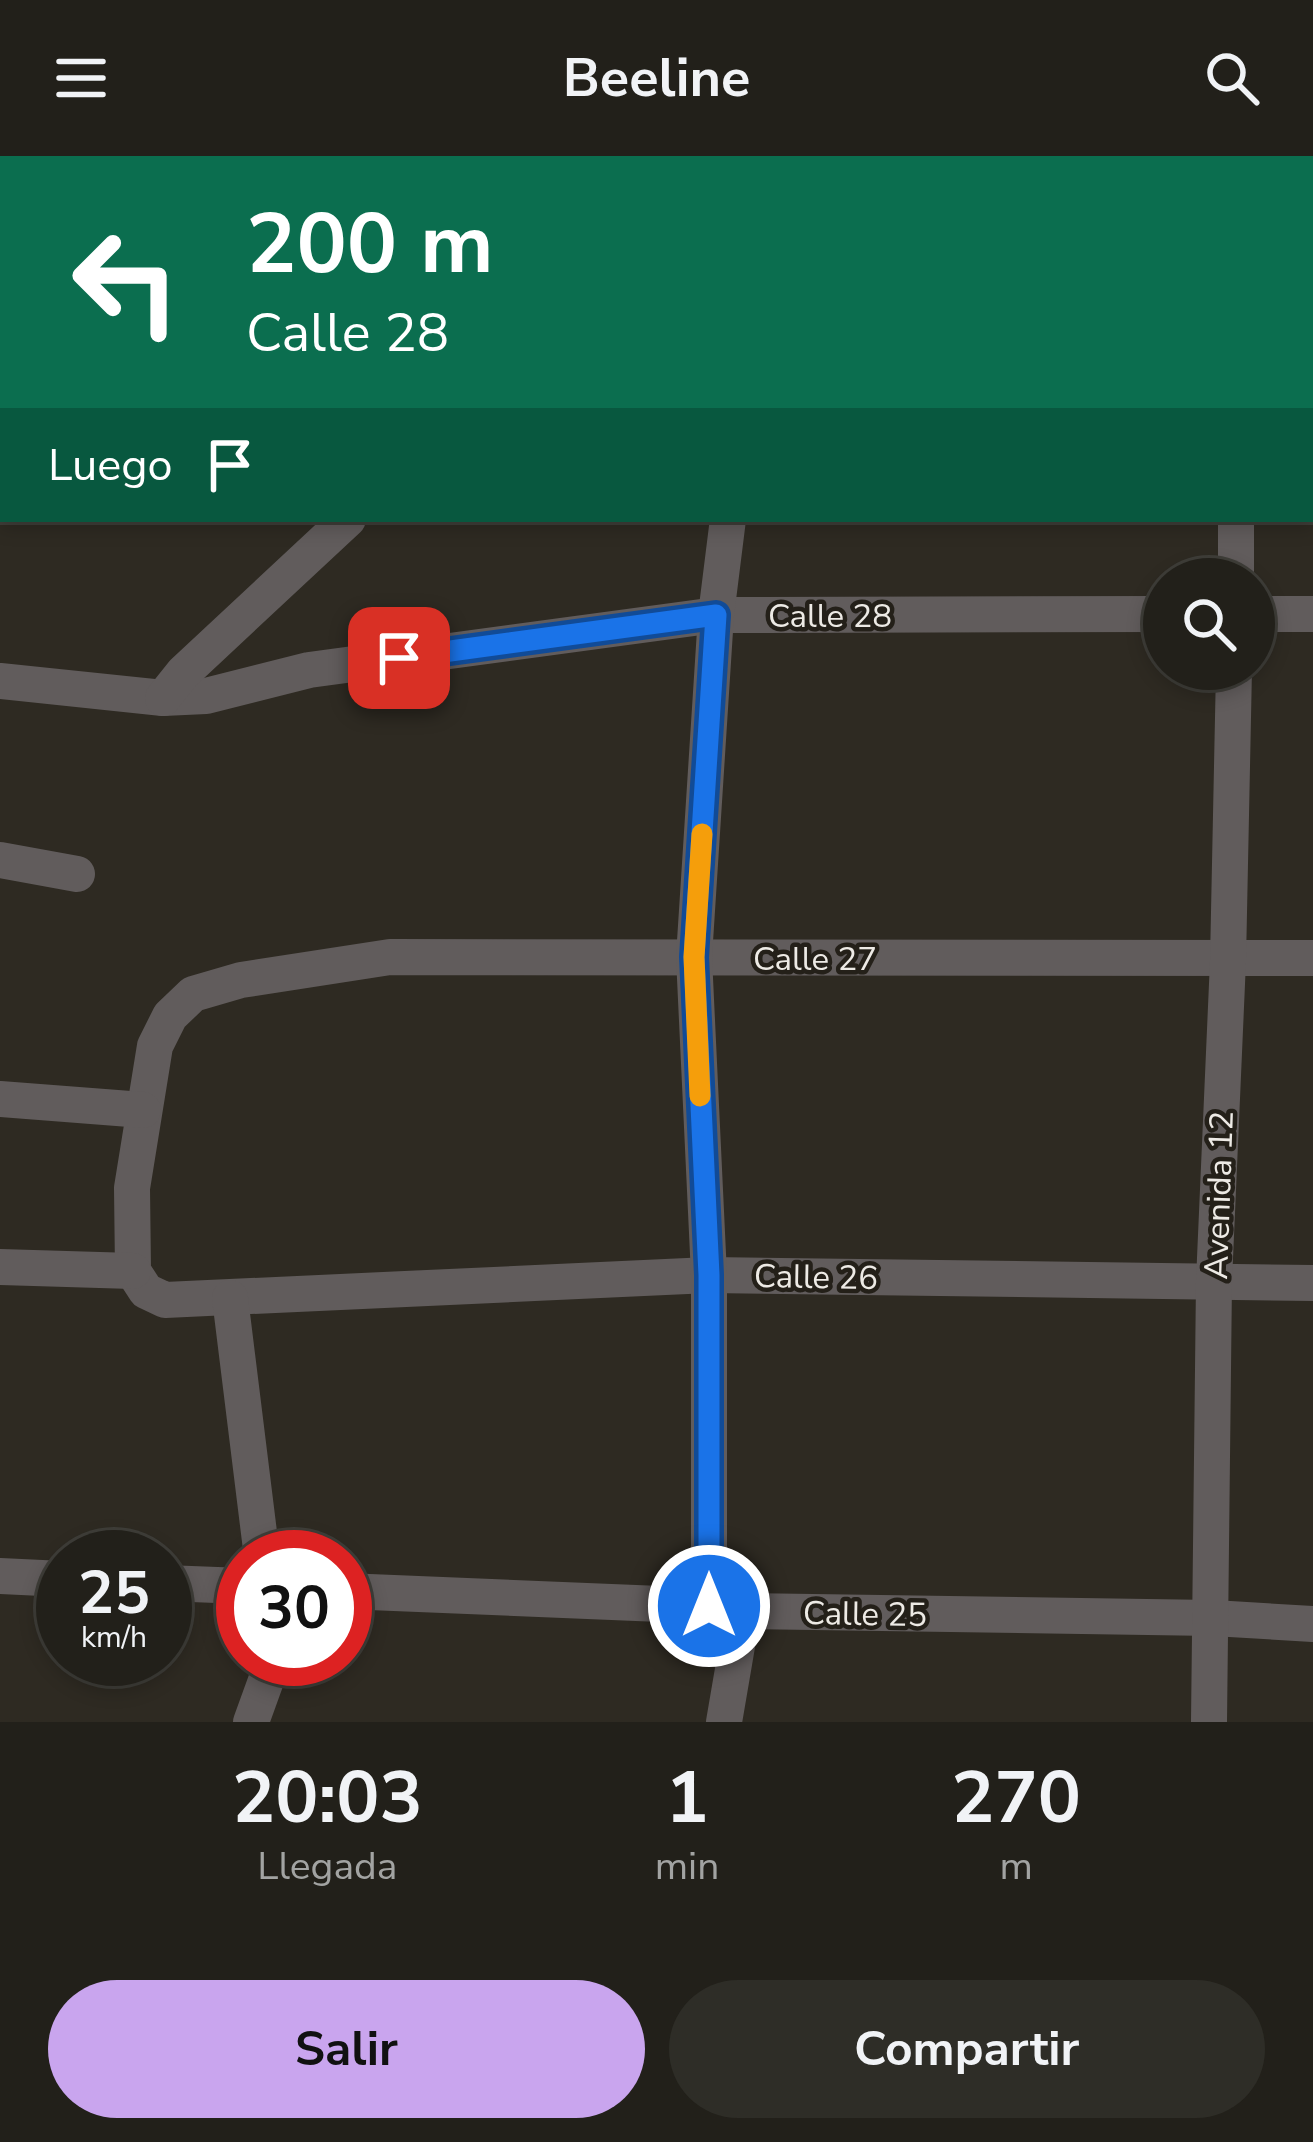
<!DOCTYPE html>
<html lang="es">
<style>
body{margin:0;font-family:"Nunito Sans",sans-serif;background:#2e2d27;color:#f1f3f6;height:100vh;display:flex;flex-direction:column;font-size:45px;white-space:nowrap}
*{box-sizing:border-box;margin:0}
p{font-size:39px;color:#a2a3a2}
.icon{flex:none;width:66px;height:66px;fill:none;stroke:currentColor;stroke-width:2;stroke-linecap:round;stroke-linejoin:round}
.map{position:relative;height:1566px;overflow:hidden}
.sheet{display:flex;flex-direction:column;background:#22201a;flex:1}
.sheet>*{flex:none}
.guide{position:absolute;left:0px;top:0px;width:1314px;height:366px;box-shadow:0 6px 18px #0003,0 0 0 3px #3f3e39;background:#0b6e4f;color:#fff;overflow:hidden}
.tools{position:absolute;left:1143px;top:402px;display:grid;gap:24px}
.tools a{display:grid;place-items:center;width:132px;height:132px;border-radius:50%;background:#22201a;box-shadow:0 6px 18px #0003,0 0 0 3px #3f3e39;font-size:60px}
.speed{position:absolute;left:36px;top:1374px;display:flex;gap:24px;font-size:60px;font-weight:700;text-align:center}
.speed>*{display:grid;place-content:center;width:156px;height:156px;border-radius:50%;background:#22201a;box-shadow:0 6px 18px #0003,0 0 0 3px #3f3e39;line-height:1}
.speed small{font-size:30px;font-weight:400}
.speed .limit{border:18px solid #d22;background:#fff;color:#111}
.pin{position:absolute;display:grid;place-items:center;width:102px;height:102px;color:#fff;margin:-51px;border-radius:24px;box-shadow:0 6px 18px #0006}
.me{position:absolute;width:132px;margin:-66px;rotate:0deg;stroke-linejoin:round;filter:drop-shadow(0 0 9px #0008)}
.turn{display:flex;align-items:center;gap:42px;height:252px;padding:0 48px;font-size:54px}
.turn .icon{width:156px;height:156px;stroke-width:2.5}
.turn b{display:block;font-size:84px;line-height:102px}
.then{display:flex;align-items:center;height:114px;padding:0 48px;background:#0003;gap:24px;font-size:45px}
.eta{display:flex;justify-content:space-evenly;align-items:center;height:204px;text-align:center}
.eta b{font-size:72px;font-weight:700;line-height:84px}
.action{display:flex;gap:24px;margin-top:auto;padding:24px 48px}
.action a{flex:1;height:138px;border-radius:72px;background:#c9a5ee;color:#111;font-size:48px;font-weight:700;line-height:138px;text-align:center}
.action a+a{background:#2e2d27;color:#f1f3f6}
header{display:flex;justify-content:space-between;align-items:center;height:156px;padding:0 48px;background:#22201a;font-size:54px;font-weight:700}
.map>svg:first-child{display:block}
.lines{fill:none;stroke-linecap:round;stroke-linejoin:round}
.minor{stroke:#615c5c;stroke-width:36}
.route-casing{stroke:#114b97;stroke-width:30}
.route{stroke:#1a73e8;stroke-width:21}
.slow{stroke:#f59e0b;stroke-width:21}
.labels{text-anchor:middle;stroke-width:9;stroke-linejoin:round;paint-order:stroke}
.street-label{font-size:33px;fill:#edeae5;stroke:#242019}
</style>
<header><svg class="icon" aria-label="menu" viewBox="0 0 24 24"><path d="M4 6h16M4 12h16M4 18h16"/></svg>Beeline<svg class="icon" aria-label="search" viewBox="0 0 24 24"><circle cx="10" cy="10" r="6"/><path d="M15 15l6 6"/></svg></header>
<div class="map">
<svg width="1313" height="1566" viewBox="0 0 1313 1566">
<rect width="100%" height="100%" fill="#2e2a22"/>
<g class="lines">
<g class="minor">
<path d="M137,0L145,3"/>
<path d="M566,0L574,3"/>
<path d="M379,3L380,0"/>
<path d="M533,3L534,0"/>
<path d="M799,3V0"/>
<path d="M1249,3V0"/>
<path d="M1311,113H1313"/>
<path d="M0,188L3,189"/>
<path d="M0,305L3,306"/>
<path d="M1236,423V363"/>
<path d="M1254,458H1313"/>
<path d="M0,525L163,542L206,540L309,514L716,459L1164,458"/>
<path d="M163,542L183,517L348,363"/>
<path d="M0,704L77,718"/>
<path d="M1313,802L390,801L241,824L193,838L170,860L155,890L132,1032L133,1115L146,1135L165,1144L709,1119L1313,1127"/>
<path d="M0,943L143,954"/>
<path d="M0,1111L133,1115"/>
<path d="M230,1142L262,1401"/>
<path d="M0,1420L63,1423"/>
<path d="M165,1427L243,1430"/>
<path d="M345,1435L709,1450L743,1455L1213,1462L1313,1468"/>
<path d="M709,1450V1119L694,801L716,459L728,363"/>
<path d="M251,1566L268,1519V1503"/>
<path d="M724,1566L743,1455"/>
<path d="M1209,1566L1214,1125L1228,805L1234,513"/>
</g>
</g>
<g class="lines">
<defs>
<path id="route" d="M399,502L716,459L694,801L709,1119V1450"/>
</defs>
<use href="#route" class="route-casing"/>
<use href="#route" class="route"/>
<path class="slow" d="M700,940L694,801L702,678"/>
</g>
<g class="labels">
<g class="street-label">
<text x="830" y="471">Calle 28</text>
<text x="815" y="814">Calle 27</text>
<text transform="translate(1218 1039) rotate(-88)" y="12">Avenida 12</text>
<text transform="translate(816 1120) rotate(1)" y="12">Calle 26</text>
<text transform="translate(865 1457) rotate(1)" y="12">Calle 25</text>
</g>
</g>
</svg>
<div class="tools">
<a><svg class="icon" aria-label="search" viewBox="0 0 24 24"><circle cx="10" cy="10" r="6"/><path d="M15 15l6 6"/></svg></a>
</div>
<div class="speed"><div>25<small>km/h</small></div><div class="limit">30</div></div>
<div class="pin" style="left:399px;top:502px;background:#d93025"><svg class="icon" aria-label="arrive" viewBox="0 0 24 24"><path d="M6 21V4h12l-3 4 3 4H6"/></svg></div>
<svg class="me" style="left:709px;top:1450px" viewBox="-20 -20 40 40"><circle r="17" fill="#1a73e8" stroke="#fff" stroke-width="3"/><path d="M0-11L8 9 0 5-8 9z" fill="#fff"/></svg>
<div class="guide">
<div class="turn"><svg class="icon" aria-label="left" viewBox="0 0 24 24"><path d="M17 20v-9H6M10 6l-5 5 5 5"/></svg><div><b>200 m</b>Calle 28</div></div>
<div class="then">Luego<svg class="icon" aria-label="arrive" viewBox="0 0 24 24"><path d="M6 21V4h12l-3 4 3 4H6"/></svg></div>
</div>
</div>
<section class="sheet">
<div class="eta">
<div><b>20:03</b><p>Llegada</p></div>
<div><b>1</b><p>min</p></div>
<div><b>270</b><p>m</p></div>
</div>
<div class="action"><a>Salir</a><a>Compartir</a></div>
</section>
